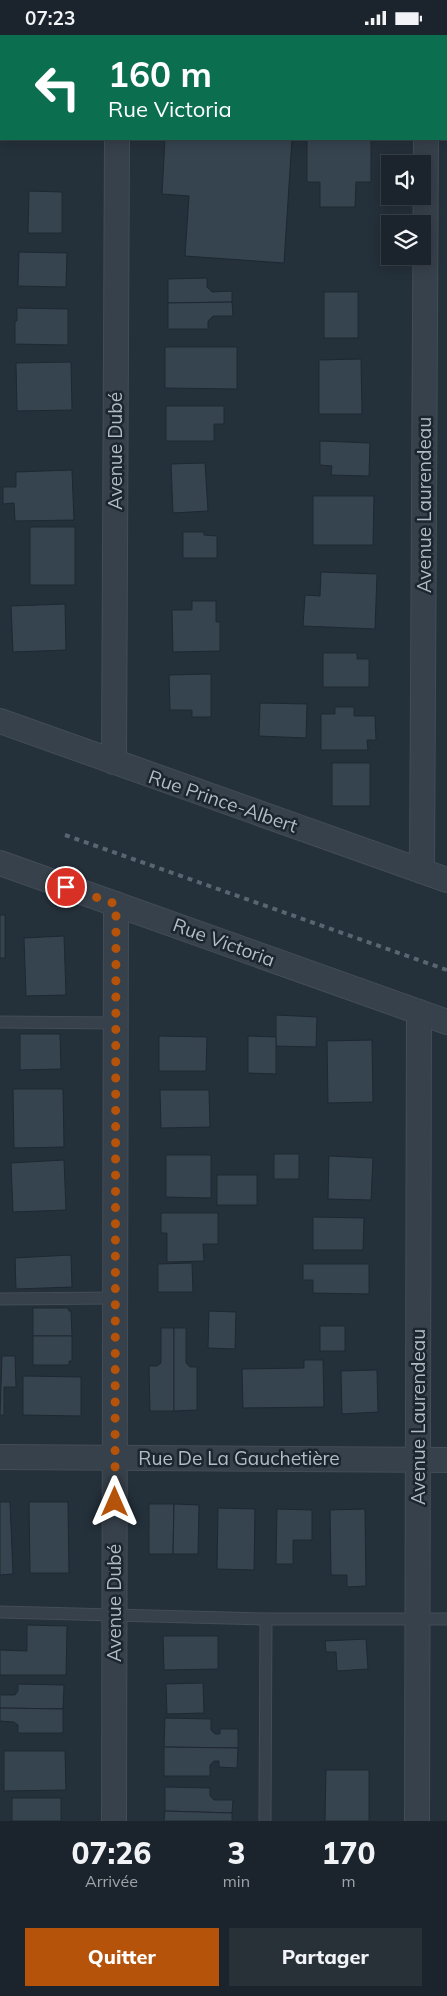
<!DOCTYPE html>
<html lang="fr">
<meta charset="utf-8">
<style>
body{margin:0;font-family:Mulish,sans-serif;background:#283038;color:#f1f3f6;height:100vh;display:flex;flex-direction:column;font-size:19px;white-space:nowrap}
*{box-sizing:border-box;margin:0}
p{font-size:16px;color:#a0a4a9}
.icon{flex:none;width:28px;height:28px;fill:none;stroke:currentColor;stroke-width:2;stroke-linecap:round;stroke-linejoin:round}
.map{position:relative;height:1786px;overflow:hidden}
.panel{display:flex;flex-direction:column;background:#1b242c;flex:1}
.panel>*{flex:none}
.hud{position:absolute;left:0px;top:0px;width:448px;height:105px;box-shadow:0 2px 12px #0003,0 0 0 1px #394148;background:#0b6e4f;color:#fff;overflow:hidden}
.controls{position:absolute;left:381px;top:120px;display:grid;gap:10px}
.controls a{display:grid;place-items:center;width:50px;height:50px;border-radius:0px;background:#1b242c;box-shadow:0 2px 12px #0003,0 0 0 1px #394148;font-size:25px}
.pin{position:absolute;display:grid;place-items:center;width:42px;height:42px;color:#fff;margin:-21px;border:2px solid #fff;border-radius:50%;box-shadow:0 1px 5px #0007}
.me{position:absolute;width:55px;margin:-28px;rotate:0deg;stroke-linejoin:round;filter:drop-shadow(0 0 4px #0008)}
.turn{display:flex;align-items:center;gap:18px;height:105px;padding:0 25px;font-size:22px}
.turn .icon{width:65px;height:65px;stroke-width:2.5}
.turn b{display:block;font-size:35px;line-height:42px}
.eta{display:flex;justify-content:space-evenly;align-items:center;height:85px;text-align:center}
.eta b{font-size:30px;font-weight:800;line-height:35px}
.primary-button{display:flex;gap:10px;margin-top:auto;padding:10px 25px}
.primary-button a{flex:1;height:58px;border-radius:0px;background:#b45309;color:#fff;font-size:20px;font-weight:800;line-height:58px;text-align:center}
.primary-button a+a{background:#283038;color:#f1f3f6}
.status{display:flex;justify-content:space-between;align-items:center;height:35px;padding:0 25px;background:#1b242c;direction:ltr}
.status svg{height:14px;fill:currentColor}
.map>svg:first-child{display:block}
.building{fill:#364450;stroke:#1e2831}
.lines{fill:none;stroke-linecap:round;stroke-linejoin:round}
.lane-casing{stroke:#434d56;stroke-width:13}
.street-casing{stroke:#434d56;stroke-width:26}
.secondary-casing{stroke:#434d56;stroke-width:29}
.lane{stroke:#37414b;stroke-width:11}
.street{stroke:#37414b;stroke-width:24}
.secondary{stroke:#45515d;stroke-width:28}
.rail{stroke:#596671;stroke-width:4;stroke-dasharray:5 5;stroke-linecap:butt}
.route{stroke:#b45309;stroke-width:9;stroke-dasharray:0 16.2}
.labels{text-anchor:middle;stroke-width:5;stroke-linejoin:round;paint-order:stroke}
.street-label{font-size:19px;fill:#b3bcc6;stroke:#1c262f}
</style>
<div class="status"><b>07:23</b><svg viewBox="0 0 49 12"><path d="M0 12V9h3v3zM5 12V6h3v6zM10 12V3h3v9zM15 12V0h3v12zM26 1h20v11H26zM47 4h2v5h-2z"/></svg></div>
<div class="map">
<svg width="447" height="1786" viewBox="0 0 447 1786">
<rect width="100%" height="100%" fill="#24303a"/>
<g class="building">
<path d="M165,104H292L284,228L185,221L189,161L162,159Z"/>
<path d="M307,104H371V147H356L355,172H320V147H307Z"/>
<path d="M29,156L62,157V198H28Z"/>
<path d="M19,217L67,218L66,252L18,251Z"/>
<path d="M207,243V252L212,257L232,256V267L168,268V244Z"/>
<rect x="324" y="257" width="34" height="46"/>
<path d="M232,267L233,281H213L208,286V294H168V268Z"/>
<path d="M17,273L68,274V310L15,309V286H17Z"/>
<path d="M165,312H237V354L165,353Z"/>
<path d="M361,324L362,379H319V325Z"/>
<path d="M71,327L72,375L17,376L16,328Z"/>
<path d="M166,371H224V389H214V406H166Z"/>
<path d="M320,406L370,408L369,441L331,440L332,431L320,430Z"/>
<path d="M205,428L208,476L173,478L171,429Z"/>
<path d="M72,435L74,485L15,486L14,468L3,469V452H16V437Z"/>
<path d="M313,461H374L373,510H313Z"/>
<rect x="30" y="492" width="45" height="58"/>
<path d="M183,497H204V500L217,501V523H183Z"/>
<path d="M321,537L377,539L375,594L303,591L305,560L320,561Z"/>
<path d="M192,566H216V587H220V616L173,617L172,575H192Z"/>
<path d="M65,569L66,615L13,617L11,571Z"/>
<path d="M323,618H357V624H369V652H323Z"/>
<path d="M211,639V682H192V675H170L169,640Z"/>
<path d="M260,668L307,669L306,703L259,701Z"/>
<path d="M335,672H354V681H375L376,705H367L368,715H321V679H335Z"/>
<rect x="332" y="728" width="38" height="43"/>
<rect x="0" y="880" width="5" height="43"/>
<path d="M64,901L66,960L26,961L24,903Z"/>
<path d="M276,980L317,982L316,1012L276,1011Z"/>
<path d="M20,999H60L61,1034L20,1035Z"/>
<path d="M159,1001L207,1002L206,1036H159Z"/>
<path d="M248,1001L276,1002V1039L248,1038Z"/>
<path d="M372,1005L373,1067L328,1068L327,1006Z"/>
<path d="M13,1054H63L64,1112L14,1113Z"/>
<path d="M160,1055H209L210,1092L161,1093Z"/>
<rect x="274" y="1119" width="25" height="25"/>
<path d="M166,1120H211V1163L166,1162Z"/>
<path d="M329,1121L373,1123L371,1165L328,1164Z"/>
<path d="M64,1125L66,1175L13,1177L11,1128Z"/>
<rect x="217" y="1140" width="40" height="30"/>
<path d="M161,1178H218V1209H203L204,1226L167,1227V1198H161Z"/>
<path d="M313,1182L364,1183L363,1215H313Z"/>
<path d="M71,1220L72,1252L16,1254L15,1223Z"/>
<path d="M192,1228L193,1257H158V1229Z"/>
<path d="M303,1229H369V1259L313,1258V1245H303Z"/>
<path d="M33,1273H68L69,1276H71L72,1301H33Z"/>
<path d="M209,1276L236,1277L235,1314L208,1313Z"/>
<rect x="320" y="1291" width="25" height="25"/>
<path d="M161,1293H174V1376H150L149,1331H157L161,1328Z"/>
<path d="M174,1293H186V1328L190,1332H197V1375L174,1376Z"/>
<path d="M33,1301H72V1326H69V1330H33Z"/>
<path d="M2,1321H15L16,1352H4V1380H0Z"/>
<path d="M304,1325H323L324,1372L243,1373L242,1334L304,1333Z"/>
<path d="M377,1335L378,1377L342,1379L341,1336Z"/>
<path d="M23,1341L81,1342V1381L23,1380Z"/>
<path d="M0,1467H10L13,1539L0,1540Z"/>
<path d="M29,1467H68L69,1538H30Z"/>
<path d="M149,1469H174L173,1519H149Z"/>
<path d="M174,1469L199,1470L198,1519H173Z"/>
<path d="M218,1473L255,1474L254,1535L217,1534Z"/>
<path d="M277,1474L312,1475V1505H293V1529H276Z"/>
<path d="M365,1474L366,1551L347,1552V1540H331L330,1475Z"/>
<path d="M27,1590L67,1591L66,1640H0V1615L27,1616Z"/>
<path d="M163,1601H218V1634L164,1635Z"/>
<path d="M366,1604L368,1634L337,1636L336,1617H326L325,1606Z"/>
<path d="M203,1648L204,1678L167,1679L166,1649Z"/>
<path d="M18,1649L64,1650L63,1674L0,1673V1660H15L18,1656Z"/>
<path d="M0,1673L63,1674V1698H18V1690L14,1687L0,1686Z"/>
<path d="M165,1683L211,1684V1695L215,1699H220V1694H238V1713L164,1712Z"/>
<path d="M164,1712L238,1713L237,1733L219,1732V1726H214L210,1730V1741H164Z"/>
<path d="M4,1716H65L66,1755L4,1756Z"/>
<path d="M326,1735H369V1786H325Z"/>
<path d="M165,1752L210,1753V1761L214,1765H233L232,1778L165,1776Z"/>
<rect x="12" y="1763" width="49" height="23"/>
<path d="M165,1776L232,1778V1786H164Z"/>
</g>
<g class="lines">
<defs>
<g id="lane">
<path d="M0,987L116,988"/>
<path d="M0,1264L115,1263"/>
<path d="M0,1577L266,1584H447"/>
<path d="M265,1786L266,1584"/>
</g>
<g id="street">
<path d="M118,1V0"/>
<path d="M426,1V0"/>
<path d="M0,686L447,845"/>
<path d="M114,727L117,104"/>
<path d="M0,828L447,987"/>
<path d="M422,836L426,104"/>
<path d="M0,1422L447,1425"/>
<path d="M114,1786L116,869"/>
<path d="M417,1786L419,977"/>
</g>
<g id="secondary">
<path d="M274,0L276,1"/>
<path d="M446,79L447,80"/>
</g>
</defs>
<use href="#lane" class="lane-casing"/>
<use href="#street" class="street-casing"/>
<use href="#secondary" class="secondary-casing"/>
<use href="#lane" class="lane"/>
<use href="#street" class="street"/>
<use href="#secondary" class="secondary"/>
<path class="rail" d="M65,800L447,935"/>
</g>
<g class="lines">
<path class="route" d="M66,852L116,869L115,1467"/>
</g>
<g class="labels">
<g class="street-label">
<text transform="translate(115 416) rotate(-90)" y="7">Avenue Dubé</text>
<text transform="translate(424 470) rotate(-90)" y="7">Avenue Laurendeau</text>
<text transform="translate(223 766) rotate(19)" y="7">Rue Prince-Albert</text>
<text transform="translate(224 907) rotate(20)" y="7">Rue Victoria</text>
<text transform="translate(418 1382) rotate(-90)" y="7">Avenue Laurendeau</text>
<text x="239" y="1430">Rue De La Gauchetière</text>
<text transform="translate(114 1568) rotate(-90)" y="7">Avenue Dubé</text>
</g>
</g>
</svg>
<div class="controls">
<a><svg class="icon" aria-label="sound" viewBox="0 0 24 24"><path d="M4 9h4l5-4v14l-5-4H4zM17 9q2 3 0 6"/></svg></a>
<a><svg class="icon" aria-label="layers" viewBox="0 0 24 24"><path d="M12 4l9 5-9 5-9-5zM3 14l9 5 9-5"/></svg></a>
</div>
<div class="pin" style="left:66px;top:852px;background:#d93025"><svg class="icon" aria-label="arrive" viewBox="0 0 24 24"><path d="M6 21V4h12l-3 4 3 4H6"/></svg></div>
<svg class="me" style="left:115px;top:1467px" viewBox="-20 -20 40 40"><path d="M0-17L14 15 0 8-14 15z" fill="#b45309" stroke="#fff" stroke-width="4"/></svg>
<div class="hud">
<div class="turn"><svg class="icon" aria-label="left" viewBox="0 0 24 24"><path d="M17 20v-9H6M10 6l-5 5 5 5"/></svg><div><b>160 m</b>Rue Victoria</div></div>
</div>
</div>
<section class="panel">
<div class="eta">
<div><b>07:26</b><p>Arrivée</p></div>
<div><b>3</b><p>min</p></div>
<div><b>170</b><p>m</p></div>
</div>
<div class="primary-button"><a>Quitter</a><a>Partager</a></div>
</section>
